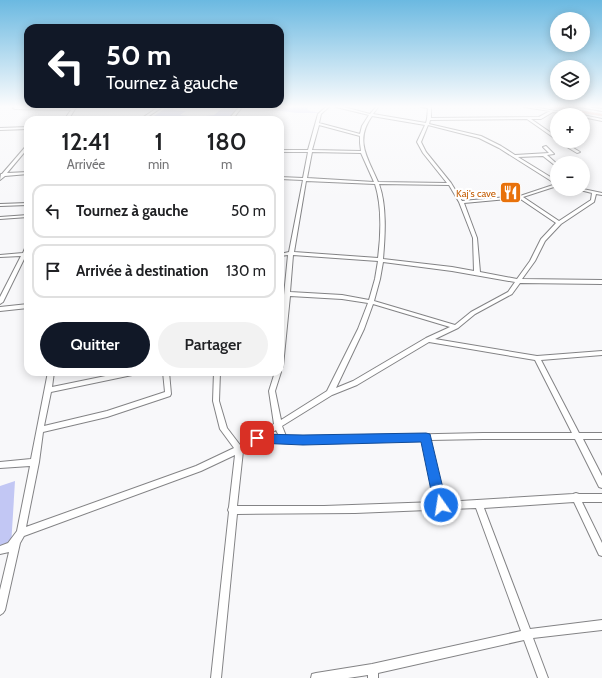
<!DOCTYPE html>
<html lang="fr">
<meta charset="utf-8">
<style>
body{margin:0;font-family:Cabin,sans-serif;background:#f2f2f2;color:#202124;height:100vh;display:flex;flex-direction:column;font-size:15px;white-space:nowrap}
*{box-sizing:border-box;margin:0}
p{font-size:13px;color:#757577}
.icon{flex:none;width:22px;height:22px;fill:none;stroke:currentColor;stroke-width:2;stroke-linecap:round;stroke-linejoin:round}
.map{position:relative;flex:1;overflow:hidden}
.details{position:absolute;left:24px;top:116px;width:260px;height:260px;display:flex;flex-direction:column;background:#fff;border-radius:12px;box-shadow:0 2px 10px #0003}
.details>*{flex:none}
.top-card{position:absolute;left:24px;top:24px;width:260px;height:84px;border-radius:12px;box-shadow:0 2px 10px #0003;background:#111827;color:#fff;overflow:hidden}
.fabs{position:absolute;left:550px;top:12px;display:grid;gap:8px}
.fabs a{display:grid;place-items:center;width:40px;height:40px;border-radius:50%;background:#fff;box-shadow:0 2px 10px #0003;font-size:20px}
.pin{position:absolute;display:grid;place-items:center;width:34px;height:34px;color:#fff;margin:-17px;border-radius:8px;box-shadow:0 2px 6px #0006}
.me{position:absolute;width:44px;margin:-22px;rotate:347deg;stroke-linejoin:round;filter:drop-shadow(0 0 3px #0008)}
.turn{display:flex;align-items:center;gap:14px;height:84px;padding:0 16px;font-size:18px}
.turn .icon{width:52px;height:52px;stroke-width:2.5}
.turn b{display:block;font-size:28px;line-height:34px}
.eta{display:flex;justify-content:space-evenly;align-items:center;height:68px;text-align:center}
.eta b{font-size:24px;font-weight:600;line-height:28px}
.primary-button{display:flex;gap:8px;margin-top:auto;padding:8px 16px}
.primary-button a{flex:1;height:46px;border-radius:24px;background:#111827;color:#fff;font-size:16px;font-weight:600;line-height:46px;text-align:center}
.primary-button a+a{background:#f2f2f2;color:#202124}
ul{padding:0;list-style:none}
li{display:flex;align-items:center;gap:12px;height:54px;margin:0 8px 6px;padding:0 8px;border:2px solid #e0e0e0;border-radius:12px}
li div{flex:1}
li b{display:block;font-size:15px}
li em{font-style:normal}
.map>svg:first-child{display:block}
.forest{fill:#c2c7f4}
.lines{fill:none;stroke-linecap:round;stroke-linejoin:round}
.street-casing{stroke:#838385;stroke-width:2}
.primary-casing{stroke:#d2d2d2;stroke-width:1}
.street{fill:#fff;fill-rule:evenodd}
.primary{fill:#e2afa3;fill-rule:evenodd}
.route{fill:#1a73e8;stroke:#114b97}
.labels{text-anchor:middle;stroke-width:4;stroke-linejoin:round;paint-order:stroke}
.far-food-label{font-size:10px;fill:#c56008;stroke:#fff;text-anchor:end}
</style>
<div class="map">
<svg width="602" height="678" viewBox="0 0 602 678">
<rect width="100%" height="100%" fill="#f8f8fa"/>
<g class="forest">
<path d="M169,106H171L174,110L186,111L180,115L197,117L214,115L224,107L237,108L226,120H148Z"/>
<path d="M275,106H278L277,108L286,111L279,106H286L284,107L311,106L307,109L310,111L321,113H297L275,110Z"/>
<path d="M15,481L11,547L0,550V486Z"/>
</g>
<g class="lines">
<defs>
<g id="street">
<path d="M74,106H77L68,120H64L71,110L15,109L13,108L15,107L72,108Z"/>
<path d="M160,106H164L143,120H139Z"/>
<path d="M240,106H243L232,120H228Z"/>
<path d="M327,106H330L321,114L319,123L360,134L362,126L369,115L336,107V106H340L370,114L377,106H379L373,114L426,123L427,119L428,108L421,107L420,106H431V118L539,117L550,111L524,107L523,106H528L578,115H571L553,112L541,119H531L557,137V140L527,119L430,120L429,124L481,136L501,146L515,155L549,153L543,147L546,146L554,154L547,155L557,164V167L543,156L518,157L557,181V186L523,197L559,221L591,200L592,193L576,189H583L602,193V195L596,194L594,202L561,224L545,241L535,261L522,279L602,280V284L520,283L512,294L475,314L458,328L435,339L537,356L602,351V355L541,360L579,433H602V439H583L602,476V488L599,487L575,439H483L430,440L444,502L573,494L576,493L579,494H602V502H582L602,543V556L599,555L574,502L484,508L530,629L602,620V630L533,638L548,678H538L524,640L378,673V678H368V675L348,678H311L312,674L316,673L372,664L521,631L476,508L355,513L237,514L221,678H211L229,512L228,510L229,507L235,455L201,471L24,536L20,543L5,610L3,613L0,615V590L9,552L0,554V546L8,543L17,531L30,466L0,468V462L31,459L48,372H54L52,387L125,372H140L139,374H137L51,392L44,426L107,411L165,392L163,372H169L171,394L170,396L107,417L43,432L39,462L26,527L196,466L234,448L220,429L213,401L214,372H220L219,401L227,428L240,445L274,424L269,391L275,372H280V370L281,372L275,391L281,420L327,391L358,329L368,303L342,299L290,296L283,366L282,368H280V335L288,255L280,256V254L289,252L303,180L280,179V177L303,178L308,152H280V150H308L318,114ZM372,116L425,125L417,142L423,153L447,183L378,182C368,158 354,141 372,116ZM319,125L360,136V143L361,151L312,150ZM428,125L479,138L499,148L556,184L520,196L462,201L451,183L426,152L421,142ZM312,152L361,153L374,182L307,178ZM306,181L375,184C382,206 381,235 378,258L294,252ZM379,184L449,185L459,202L473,238L474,271L452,267L383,259C385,236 387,206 379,184ZM519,198L556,223L541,239L530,261L517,279L480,272L477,238L464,203ZM293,255L378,261L375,279L369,300L342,295L290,292ZM383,262L452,271L515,282L508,292L471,312L455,325L374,301L380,279ZM373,304L450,327L426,338L353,381L336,388L364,329ZM429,342L535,360L572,433H483L303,437L286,436L282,426L332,395L357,385ZM276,430L279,436L267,435ZM423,440L436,502L324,506H237L243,451L258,441L303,443Z"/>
<path d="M574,106H580L602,109V111Z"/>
<path d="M583,115L602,119V121L583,117Z"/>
<path d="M28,127V129L0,130V128Z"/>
<path d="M557,141H562L580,152L577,153Z"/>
<path d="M27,145H28V148L7,173L28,172V174L5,176L0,180L1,174H2Z"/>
<path d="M28,203V205L0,206V204Z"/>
<path d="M28,215V217L0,219V217Z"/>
<path d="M26,246H28V255H26L3,302L0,304V297L21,256L0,257V255L23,253Z"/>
<path d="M28,304V308L0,311V307Z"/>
</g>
<path id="primary" d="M545,106H554L602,114V116L547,107Z"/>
</defs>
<use href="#street" class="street-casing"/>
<use href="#primary" class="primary-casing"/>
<use href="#street" class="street"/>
<use href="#primary" class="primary"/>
</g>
<linearGradient id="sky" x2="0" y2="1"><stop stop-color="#6bb9e1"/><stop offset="0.53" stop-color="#fcfcfd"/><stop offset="1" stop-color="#fcfcfd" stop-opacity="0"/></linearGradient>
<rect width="602" height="201" fill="url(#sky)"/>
<path class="route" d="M426,433L430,434L431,438L447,505L445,510L441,511L436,510L434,505L421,442L303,445L257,443L253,442L252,438L253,435L257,434L303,435Z"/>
<defs>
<symbol id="restaurant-square" viewBox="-11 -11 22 22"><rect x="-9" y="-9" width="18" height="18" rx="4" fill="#e8710a" stroke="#fff"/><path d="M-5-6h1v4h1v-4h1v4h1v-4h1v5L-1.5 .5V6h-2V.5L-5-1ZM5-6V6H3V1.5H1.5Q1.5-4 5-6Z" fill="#fff"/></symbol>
</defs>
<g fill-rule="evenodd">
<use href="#restaurant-square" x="498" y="180" width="25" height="25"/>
</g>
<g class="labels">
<g class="far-food-label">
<text x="496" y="197">Kaj's cave</text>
</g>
</g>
</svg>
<div class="fabs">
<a><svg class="icon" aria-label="sound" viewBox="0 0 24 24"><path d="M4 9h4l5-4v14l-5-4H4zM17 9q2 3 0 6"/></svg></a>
<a><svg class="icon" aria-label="layers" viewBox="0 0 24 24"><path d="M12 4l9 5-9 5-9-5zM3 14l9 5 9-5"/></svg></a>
<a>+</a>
<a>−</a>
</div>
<div class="pin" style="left:257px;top:438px;background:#d93025"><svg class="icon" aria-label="arrive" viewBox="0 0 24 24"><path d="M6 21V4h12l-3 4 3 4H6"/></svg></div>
<svg class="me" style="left:441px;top:505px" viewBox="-20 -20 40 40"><circle r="17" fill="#1a73e8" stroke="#fff" stroke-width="3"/><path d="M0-11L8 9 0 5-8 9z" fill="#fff"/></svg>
<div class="top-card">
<div class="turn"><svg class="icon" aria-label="left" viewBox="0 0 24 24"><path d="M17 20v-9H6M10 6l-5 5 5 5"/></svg><div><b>50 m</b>Tournez à gauche</div></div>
</div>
<section class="details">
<div class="eta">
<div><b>12:41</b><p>Arrivée</p></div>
<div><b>1</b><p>min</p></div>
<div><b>180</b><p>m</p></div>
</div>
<ul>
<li><svg class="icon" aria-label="left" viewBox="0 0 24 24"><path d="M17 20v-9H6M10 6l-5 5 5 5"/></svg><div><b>Tournez à gauche</b></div><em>50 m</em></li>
<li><svg class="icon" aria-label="arrive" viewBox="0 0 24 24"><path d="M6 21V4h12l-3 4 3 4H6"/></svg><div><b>Arrivée à destination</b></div><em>130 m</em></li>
</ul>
<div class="primary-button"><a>Quitter</a><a>Partager</a></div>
</section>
</div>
